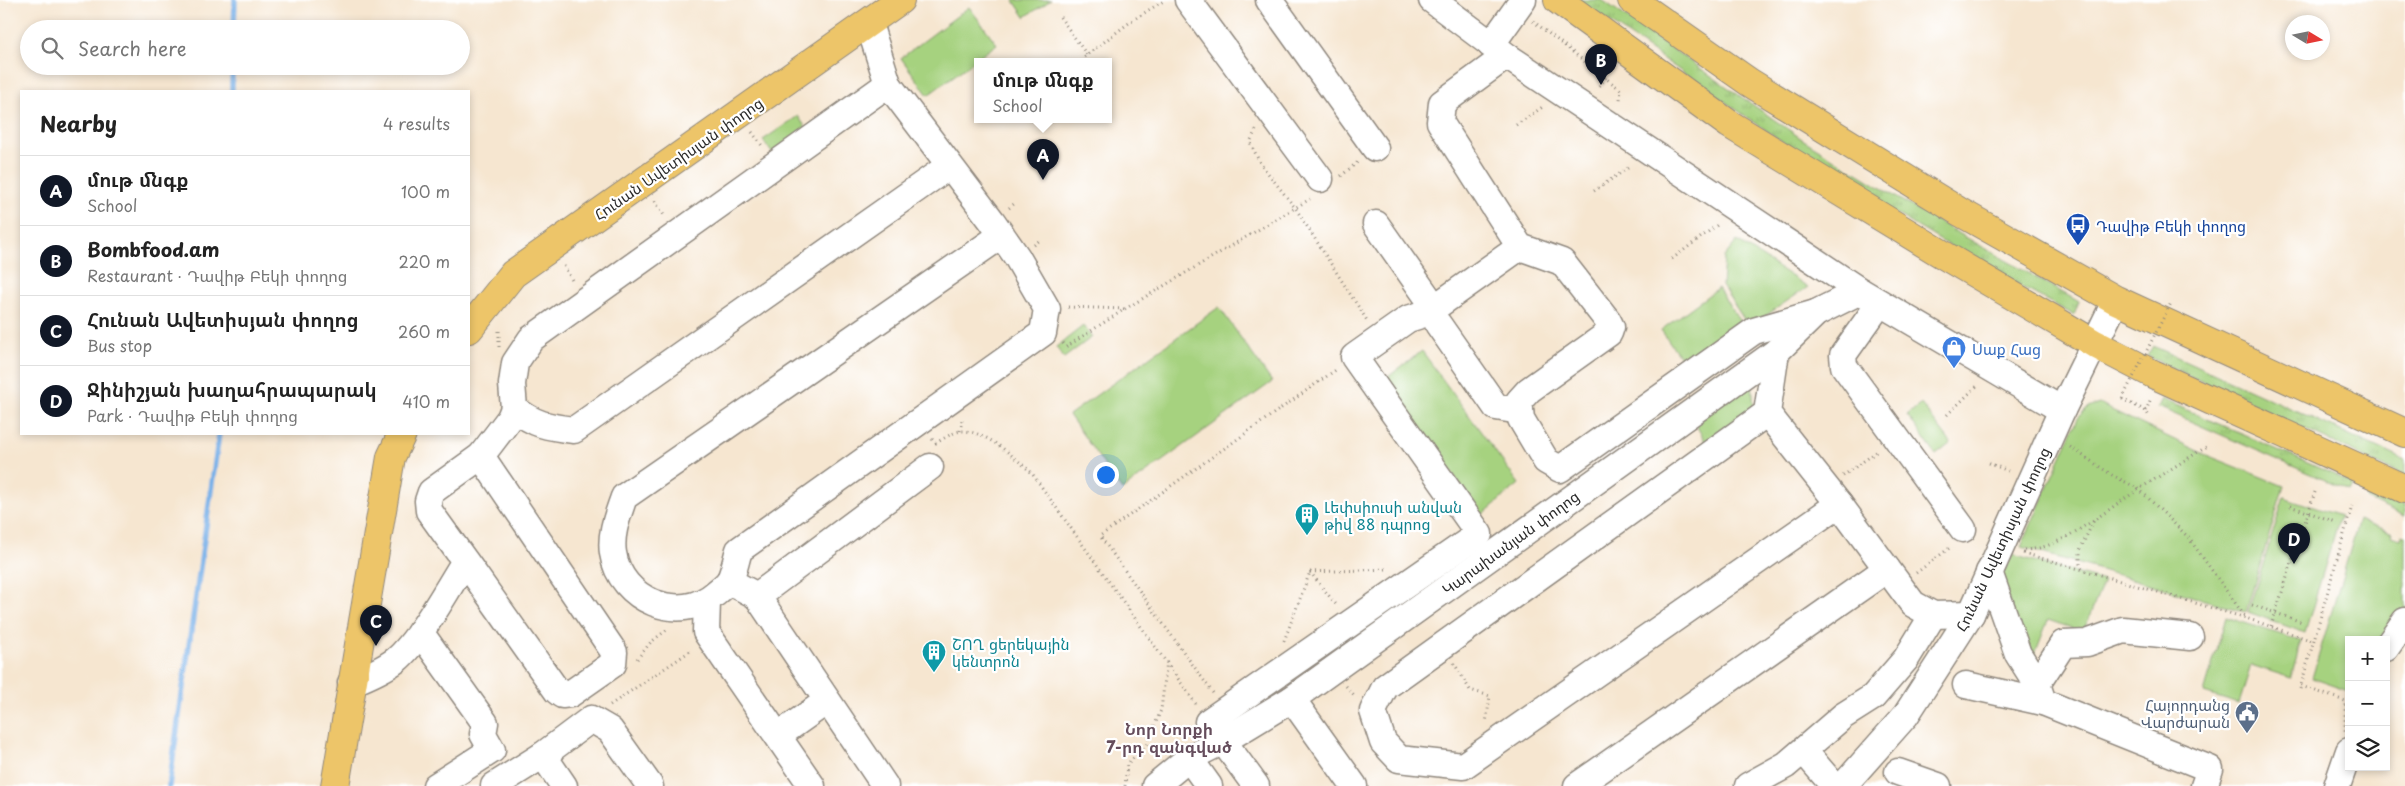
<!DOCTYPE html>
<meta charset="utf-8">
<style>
body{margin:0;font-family:"Playpen Sans","Noto Sans Armenian",sans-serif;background:#f6f6f6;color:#222}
.controls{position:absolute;right:15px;bottom:15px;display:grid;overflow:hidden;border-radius:0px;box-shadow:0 2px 8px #0003}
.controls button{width:45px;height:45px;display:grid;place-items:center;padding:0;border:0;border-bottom:1px solid #e0e0e0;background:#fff;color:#222;font:25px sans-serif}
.compass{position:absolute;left:2285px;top:15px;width:45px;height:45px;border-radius:50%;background:#fff;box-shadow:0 2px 8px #0003;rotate:100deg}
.you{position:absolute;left:1105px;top:474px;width:18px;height:18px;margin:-12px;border:4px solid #fff;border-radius:50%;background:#1a73e8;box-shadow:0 0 0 8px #1a73e833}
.badge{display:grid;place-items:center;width:32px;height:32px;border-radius:50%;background:#111827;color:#fff;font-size:16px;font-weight:700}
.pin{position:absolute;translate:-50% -41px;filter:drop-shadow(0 1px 2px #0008)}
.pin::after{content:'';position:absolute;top:26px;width:18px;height:15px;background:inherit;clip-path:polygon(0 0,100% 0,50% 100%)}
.popup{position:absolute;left:974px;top:58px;width:138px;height:65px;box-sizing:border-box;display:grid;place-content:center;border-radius:0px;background:#fff;filter:drop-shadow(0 1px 4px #0005);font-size:16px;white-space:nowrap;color:#767676}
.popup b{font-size:19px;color:#222}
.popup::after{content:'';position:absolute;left:50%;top:100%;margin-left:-10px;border:10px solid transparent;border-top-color:#fff}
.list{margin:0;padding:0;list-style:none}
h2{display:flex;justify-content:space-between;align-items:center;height:65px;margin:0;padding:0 20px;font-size:21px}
h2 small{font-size:16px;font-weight:400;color:#767676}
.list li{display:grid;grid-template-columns:32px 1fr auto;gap:15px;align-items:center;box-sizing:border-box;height:70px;padding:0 20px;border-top:1px solid #e0e0e0}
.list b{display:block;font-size:19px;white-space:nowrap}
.list p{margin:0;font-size:16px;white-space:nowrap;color:#767676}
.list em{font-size:16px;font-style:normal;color:#767676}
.icon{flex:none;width:28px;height:28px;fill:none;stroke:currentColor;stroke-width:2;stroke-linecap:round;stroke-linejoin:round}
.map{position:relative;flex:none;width:2405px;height:786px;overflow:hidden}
.search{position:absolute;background:#fff;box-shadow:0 2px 8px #0003;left:20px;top:20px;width:450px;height:55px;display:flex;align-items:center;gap:12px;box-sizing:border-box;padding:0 18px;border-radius:28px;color:#767676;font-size:19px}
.panel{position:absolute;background:#fff;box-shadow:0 2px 8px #0003;left:20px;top:90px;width:450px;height:345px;border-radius:0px}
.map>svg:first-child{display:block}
</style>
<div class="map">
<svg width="2405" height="786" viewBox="0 0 2405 786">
<defs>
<pattern id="grass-tufts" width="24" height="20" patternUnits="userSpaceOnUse" patternTransform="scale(1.25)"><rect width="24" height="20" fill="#a6d27f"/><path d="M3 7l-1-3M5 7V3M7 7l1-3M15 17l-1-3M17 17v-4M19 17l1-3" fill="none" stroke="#8fb46e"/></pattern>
</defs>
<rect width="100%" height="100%" fill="#fff"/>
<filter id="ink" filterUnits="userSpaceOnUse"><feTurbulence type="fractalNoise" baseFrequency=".02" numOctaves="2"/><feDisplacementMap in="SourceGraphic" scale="10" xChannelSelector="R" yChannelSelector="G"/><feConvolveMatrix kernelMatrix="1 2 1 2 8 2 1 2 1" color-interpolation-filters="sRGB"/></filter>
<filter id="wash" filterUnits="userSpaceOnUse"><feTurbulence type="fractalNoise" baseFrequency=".0096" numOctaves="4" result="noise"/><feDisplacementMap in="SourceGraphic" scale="20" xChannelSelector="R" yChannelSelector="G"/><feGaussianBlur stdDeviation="1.12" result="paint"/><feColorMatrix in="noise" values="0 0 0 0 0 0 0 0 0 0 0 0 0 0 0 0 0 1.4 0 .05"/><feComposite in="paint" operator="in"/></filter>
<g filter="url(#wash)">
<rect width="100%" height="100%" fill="#f6e6d0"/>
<g fill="url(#grass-tufts)" stroke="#687e55">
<path d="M1578 0H1602L1802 139 1904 202 2079 302 2074 315 1986 268 1825 171Z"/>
<path d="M2153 346 2405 460V476L2147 356Z"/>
<path d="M2162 399 2353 483 2349 491 2158 407Z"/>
<path d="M2370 491 2405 506V517L2366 499Z"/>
</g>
<g fill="#a6d27f" stroke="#687e55">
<path d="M1015 0H1051L1025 17 1014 1Z"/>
<path d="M969 7 997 44 928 95 901 58Z"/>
<path d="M798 116 807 129 772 153 763 140Z"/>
<path d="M1737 241 1808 287 1749 327 1722 286 1724 257Z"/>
<path d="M1718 288 1742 325 1686 365 1661 330Z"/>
<path d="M1219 307 1272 382 1122 490 1069 415Z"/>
<path d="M1083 326 1092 337 1064 358 1056 347Z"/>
<path d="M1422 351 1519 484 1482 515 1385 379Z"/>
<path d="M1752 379 1754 412 1707 444 1693 420Z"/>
<path d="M1921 404 1951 443 1936 455 1907 415Z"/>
<path d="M2099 404 2204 454 2284 486 2246 612 2021 547 2078 418 2088 408Z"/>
<path d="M2284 497 2340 516 2305 633 2248 612Z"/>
<path d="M2359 520 2393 533 2392 536 2401 539 2402 534 2405 535V609L2383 640H2349V691L2312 678Z"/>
<path d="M2013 555 2104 581 2083 632 2048 620 2035 654H2029L2000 578Z"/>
<path d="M2226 617 2301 641 2291 678 2251 665 2239 704 2204 693Z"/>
</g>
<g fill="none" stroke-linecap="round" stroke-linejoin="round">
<g stroke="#78b0e8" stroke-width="5.5">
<path d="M234 29 235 0"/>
<path d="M232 91V66"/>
<path d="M169 786 219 434"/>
</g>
</g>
</g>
<g filter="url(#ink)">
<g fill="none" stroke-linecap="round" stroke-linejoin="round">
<defs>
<g id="minor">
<path d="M1188 0 1320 179"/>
<path d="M1269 0 1375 148"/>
<path d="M1432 0 1508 57 1860 291 2062 410"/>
<path d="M869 24 888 84 992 221 1017 257 1047 309 1043 333 739 550C736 560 734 571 730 580 727 585 720 589 716 593 680 625 620 600 613 553 610 533 618 515 624 497L1002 235"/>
<path d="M1491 45 1523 0"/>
<path d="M1508 57 1498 62 1442 103 1440 122 1520 247 1562 262 1608 321 1611 327 1609 333 1529 390 1519 401 1521 419 1546 461 1560 469 1754 331 1816 313"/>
<path d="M888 84 531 339 515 363 512 384 514 408C534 425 549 427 574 430L949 166"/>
<path d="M1376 224 1435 308"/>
<path d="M1880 303 1843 355 1844 366 1963 529"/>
<path d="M1438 324 1496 407 1520 411"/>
<path d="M1776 352 1767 413 1839 504 1913 604 1933 615 1971 614"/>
<path d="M1767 413 1385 687 1373 711 1383 742 1399 759 1463 766 1839 504"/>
<path d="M481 456 510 418 514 408"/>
<path d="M1989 572 2018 654 2037 684 2043 702 2210 769 2204 786"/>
<path d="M729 581 757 596 930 467"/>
<path d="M757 596 885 786"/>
<path d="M707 601 706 632 812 786"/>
<path d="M420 632 485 723 483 734 492 750 436 786"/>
<path d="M2386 648 2405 621"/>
<path d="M351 683C366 677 383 670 396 660 419 641 448 588 465 561L557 691 562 695 570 694 613 664 614 652 481 456 431 492 428 501 429 511 465 561"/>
<path d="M2037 684 2063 644 2087 643 2123 630 2190 637"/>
<path d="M1966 685 2043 702"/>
<path d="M1292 699 1354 786"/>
<path d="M1208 722 1479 534 1354 357 1408 319 1427 313 1520 247"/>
<path d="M779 735 827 701"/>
<path d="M1223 741 1256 786"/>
<path d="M1804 751 1834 786"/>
<path d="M543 755 564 786"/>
<path d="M1189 758 1209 786"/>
<path d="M1898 772 1938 786"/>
<path d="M494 786 543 755 591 719 610 730 650 786"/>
<path d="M1155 786 1189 758 1223 741 1292 699 1776 352 1816 313 1860 291"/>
<path d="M1577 786 1887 569"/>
<path d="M1748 786 1786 765 1843 716 1873 697 1906 659 1933 615"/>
<path d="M1843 786 1906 715 1971 614 2062 410 2116 300"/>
<path d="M2337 786 2349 751"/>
</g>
<g id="major">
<path d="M1558 0 1729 124 1947 257 2095 344 2153 374 2405 489"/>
<path d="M1632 0 1749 82 1960 212 2116 300 2405 433"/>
<path d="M469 329 513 274 900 0"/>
<path d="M335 786 391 457 402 434"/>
</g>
</defs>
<use href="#minor" stroke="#90887e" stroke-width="29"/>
<use href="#major" stroke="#90887e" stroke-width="30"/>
<g stroke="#90887e" stroke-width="3" stroke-dasharray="1 4" stroke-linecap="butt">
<path d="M1060 17 1087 55"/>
<path d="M1533 21 1621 90 1620 100"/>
<path d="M1084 57 1133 20 1165 0"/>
<path d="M1599 86 1606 77"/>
<path d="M1516 125 1544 106"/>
<path d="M1256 130 1250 142 1260 163 1296 209 1368 322"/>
<path d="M752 132 763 147"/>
<path d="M1341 176 1359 161"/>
<path d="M1594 191 1631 166"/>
<path d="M655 201 665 217"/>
<path d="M1009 208 1014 204"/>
<path d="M1034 245 1040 240"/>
<path d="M1672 259 1720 223"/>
<path d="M564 266 573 282"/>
<path d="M1068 307 1124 309"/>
<path d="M499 331V347"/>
<path d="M1063 343 1066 347 1125 309 1310 199"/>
<path d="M2122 399 2146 411 2150 418"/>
<path d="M2146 411 2151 398"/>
<path d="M1947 415 1978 385"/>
<path d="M960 431 962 420"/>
<path d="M932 439 936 443C943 439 953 432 961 431 985 430 1014 457 1031 472L1196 704"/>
<path d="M2070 447 2112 475 2139 489 2188 537 2246 618"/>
<path d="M2206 447 2139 489 2094 520 2080 550V564L2083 570 2246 618 2313 641"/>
<path d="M1989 463 2008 471"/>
<path d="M1843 476 1879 450"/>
<path d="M2290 506 2336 522"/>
<path d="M2024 550C2051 549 2071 534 2093 521"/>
<path d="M2023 553 2083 570"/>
<path d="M1310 572 1387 569"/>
<path d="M1310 572 1338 607"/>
<path d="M1916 573 1951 547"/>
<path d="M2252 605 2302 622"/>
<path d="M2271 626 2315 492"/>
<path d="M1284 641 1310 572"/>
<path d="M637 659 651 642 668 629"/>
<path d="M1454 663 1470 690 1490 696 1486 723"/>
<path d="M1346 686 1355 696"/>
<path d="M2301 686 2345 701V731"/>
<path d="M2300 689 2352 506"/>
<path d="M1213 693 1100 536 1337 369"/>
<path d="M610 705 692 650"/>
<path d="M1125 786 1127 764 1146 746 1161 710 1167 661"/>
</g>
<use href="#minor" stroke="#fff" stroke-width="26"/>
<use href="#major" stroke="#edc569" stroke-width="28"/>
<path stroke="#90887e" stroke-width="3" stroke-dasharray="1 4" stroke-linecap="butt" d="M2122 399 2171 303"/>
</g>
</g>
<defs>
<symbol id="bus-pin" viewBox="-11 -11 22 30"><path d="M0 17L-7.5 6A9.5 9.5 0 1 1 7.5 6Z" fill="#1a4fb4" stroke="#fff"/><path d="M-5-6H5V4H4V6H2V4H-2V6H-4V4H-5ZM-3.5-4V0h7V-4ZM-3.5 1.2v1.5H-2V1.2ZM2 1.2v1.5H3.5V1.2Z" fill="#fff"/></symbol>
<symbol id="shop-pin" viewBox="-11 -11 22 30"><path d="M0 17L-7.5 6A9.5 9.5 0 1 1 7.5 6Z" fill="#3f7fe0" stroke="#fff"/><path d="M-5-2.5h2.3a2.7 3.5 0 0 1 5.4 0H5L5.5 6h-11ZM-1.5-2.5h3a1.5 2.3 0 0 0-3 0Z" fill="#fff"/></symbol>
<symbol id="building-pin" viewBox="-11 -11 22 30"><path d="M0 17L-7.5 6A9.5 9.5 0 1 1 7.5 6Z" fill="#0f9aa8" stroke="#fff"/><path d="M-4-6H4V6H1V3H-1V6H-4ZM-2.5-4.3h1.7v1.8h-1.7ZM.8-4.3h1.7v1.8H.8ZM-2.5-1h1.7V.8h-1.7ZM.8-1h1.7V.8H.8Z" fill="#fff"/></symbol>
<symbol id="civic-pin" viewBox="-11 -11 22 30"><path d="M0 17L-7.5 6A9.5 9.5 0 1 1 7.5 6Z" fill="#5c6f8a" stroke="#fff"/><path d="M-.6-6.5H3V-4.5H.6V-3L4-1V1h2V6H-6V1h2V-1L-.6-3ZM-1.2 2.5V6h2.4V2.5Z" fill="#fff"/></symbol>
</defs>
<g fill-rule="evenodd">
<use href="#bus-pin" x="2064" y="211" width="28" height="38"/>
<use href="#shop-pin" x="1940" y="334" width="28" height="38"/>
<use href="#building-pin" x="1293" y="501" width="28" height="38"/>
<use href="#building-pin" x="920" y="638" width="28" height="38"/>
<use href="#civic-pin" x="2233" y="699" width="28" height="38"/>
</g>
<g text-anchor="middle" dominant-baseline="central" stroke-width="4.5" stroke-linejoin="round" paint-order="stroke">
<g font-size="15" fill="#2b2b2b" stroke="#fff">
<text transform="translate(678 158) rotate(-35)">Հունան Ավետիսյան փողոց</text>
<text transform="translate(2002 539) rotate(-65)">Հունան Ավետիսյան փողոց</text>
<text transform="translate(1510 542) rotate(-36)">Կարախանյան փողոց</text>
</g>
<g font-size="15" fill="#164399" stroke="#fff" text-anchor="start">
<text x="2096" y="225">Դավիթ Բեկի փողոց</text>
</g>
<g font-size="15" fill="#366cbe" stroke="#fff" text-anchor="start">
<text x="1972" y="348">Սաք Հաց</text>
</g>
<g font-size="15" fill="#0d838f" stroke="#fff" text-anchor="start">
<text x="1324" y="506">Լեփսիուսի անվան<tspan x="1324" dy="17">թիվ 88 դպրոց</tspan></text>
<text x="952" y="643">ՇՈՂ ցերեկային<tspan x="952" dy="17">կենտրոն</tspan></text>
</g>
<g font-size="15" fill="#4e5e75" stroke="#fff" text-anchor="end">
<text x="2230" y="704">Հայորդանց<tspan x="2230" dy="17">Վարժարան</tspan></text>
</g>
<g font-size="16" font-weight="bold" fill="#654d5c" stroke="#fff">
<text x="1169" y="728">Նոր Նորքի<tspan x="1169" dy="18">7-րդ զանգված</tspan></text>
</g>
</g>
</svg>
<div class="controls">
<button>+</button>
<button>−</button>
<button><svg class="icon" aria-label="layers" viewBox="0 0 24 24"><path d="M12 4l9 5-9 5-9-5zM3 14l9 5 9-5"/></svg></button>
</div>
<svg class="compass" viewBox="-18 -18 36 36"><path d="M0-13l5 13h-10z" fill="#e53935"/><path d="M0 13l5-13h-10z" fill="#767676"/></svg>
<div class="you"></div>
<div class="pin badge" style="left:1043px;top:180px">A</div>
<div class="popup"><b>մութ մնգք</b>School</div>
<div class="pin badge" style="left:1601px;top:85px">B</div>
<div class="pin badge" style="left:376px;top:646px">C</div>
<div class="pin badge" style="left:2294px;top:564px">D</div>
<div class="search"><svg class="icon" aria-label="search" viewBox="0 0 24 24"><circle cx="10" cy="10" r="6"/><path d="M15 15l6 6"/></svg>Search here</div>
<section class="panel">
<h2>Nearby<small>4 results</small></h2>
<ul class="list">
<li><span class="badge">A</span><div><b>մութ մնգք</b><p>School</p></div><em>100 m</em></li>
<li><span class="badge">B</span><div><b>Bombfood.am</b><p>Restaurant · Դավիթ Բեկի փողոց</p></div><em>220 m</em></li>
<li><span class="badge">C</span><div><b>Հունան Ավետիսյան փողոց</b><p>Bus stop</p></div><em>260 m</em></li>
<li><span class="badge">D</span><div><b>Ջինիշյան խաղահրապարակ</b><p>Park · Դավիթ Բեկի փողոց</p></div><em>410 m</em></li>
</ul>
</section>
</div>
